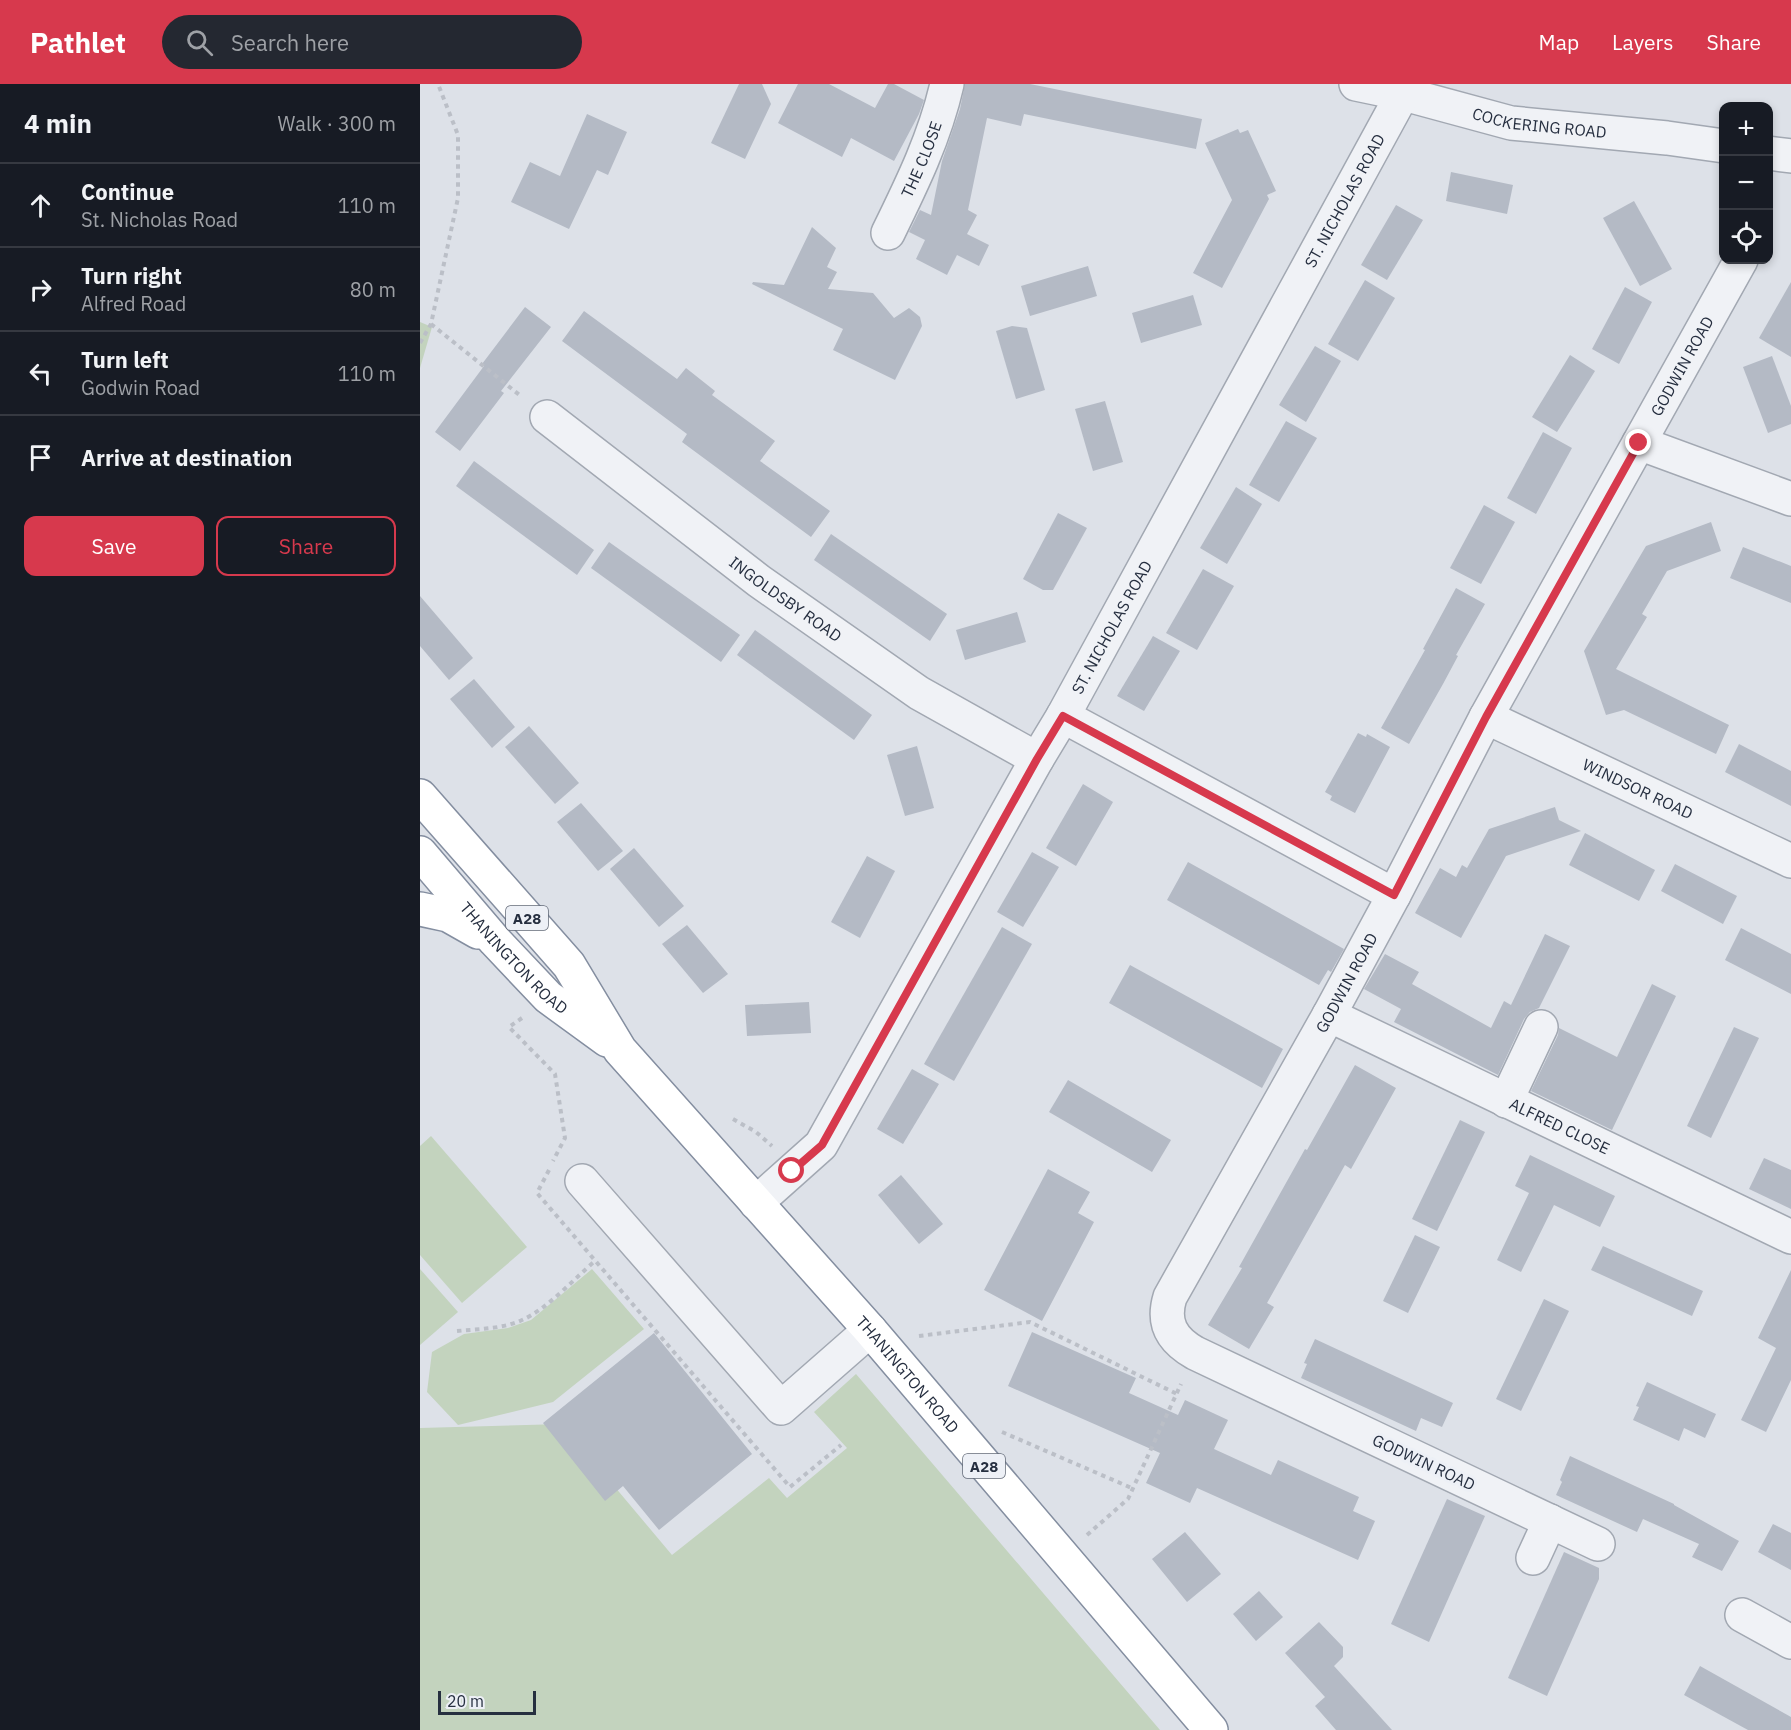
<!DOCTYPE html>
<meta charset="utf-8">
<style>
body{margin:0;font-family:"IBM Plex Sans",sans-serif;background:#242831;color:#f1f3f6}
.controls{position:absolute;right:18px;top:18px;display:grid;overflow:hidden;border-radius:12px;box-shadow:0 3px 9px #0003}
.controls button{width:54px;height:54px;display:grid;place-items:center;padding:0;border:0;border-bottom:2px solid #363941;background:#171b24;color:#f1f3f6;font:30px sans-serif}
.scale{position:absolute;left:18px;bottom:15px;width:98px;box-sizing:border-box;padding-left:6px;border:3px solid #262f40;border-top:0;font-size:16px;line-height:21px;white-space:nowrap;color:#262f40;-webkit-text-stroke:4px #edf0f6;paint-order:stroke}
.stop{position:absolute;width:18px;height:18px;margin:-14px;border:4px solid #d7394d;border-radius:50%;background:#fff}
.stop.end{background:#d7394d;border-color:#fff;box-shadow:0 2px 6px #0008}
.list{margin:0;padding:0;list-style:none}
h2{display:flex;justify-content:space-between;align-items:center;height:78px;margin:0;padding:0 24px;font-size:26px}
h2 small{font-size:20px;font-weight:400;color:#9ea1a6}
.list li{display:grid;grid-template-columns:39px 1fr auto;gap:18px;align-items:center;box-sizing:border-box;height:84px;padding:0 24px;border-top:2px solid #363941}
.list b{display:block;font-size:22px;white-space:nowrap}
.list p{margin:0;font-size:20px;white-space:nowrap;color:#9ea1a6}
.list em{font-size:20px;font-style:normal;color:#9ea1a6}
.actions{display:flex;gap:12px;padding:18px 24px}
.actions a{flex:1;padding:14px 0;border:2px solid #d7394d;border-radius:12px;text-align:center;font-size:21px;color:#d7394d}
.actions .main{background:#d7394d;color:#fff}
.icon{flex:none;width:33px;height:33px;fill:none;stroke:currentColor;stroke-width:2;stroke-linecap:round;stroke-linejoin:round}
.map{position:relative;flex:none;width:1371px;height:1646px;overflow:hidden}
header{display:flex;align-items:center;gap:36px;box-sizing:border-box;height:84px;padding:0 30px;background:#d7394d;color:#fff}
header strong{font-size:28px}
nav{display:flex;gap:33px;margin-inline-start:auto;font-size:21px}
.search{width:420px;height:54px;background:#242831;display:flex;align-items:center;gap:15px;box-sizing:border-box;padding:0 21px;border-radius:33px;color:#9ea1a6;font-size:22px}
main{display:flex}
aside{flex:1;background:#171b24}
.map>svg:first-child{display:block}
</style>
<header>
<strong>Pathlet</strong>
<div class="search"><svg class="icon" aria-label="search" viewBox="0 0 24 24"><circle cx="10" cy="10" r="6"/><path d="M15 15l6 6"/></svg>Search here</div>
<nav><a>Map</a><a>Layers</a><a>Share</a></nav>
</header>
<main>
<aside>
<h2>4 min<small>Walk · 300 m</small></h2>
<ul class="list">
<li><svg class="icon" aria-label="ahead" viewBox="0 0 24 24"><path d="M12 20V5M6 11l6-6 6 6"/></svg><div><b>Continue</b><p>St. Nicholas Road</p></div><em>110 m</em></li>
<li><svg class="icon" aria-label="right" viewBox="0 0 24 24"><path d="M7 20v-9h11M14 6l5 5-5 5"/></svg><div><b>Turn right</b><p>Alfred Road</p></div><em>80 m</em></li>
<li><svg class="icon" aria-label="left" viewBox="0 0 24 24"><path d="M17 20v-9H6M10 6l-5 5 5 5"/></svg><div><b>Turn left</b><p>Godwin Road</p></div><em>110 m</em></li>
<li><svg class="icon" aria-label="arrive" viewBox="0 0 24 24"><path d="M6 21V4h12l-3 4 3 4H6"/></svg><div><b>Arrive at destination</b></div></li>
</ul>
<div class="actions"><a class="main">Save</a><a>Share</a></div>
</aside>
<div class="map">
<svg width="1371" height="1646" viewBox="0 0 1371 1646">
<rect width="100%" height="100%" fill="#dde1e8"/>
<g fill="#c3d3be">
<path d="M0 238 12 243 0 284Z"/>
<path d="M11 1052 107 1163 42 1219 0 1171V1062Z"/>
<path d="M0 1185 38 1228 0 1261Z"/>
<path d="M172 1185 224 1245 133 1318 38 1341 7 1308 12 1268 44 1250 88 1244 111 1236Z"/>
<path d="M436 1290 740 1646H0V1344L142 1340 252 1471 349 1394 367 1414 427 1364 394 1328Z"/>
</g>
<g fill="#b4bac5">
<path d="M319 0H342L351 20 325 75 291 59Z"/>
<path d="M378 0H409L455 24 468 0H474L504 16 499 30 474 77 431 54 422 73 358 39Z"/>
<path d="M545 0H610L782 35 776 65 604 30 601 42 567 34 548 126 557 131 547 150 569 161 559 182 537 171 527 191 496 175 505 156 489 148 500 126 511 131 522 77 540 25Z"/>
<path d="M167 30 207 48 188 91 177 86 149 145 91 118 110 78 140 92Z"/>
<path d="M818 45 820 49 828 46 856 107 847 111 849 115 802 204 773 189 812 116 785 59Z"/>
<path d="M1031 88 1093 101 1087 130 1026 117Z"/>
<path d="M1214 117 1252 185 1220 202 1183 134Z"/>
<path d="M976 121 1003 136 967 196 941 181Z"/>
<path d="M392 143 416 164 407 183 417 188 408 205 453 209 474 234 489 224 500 233 502 242 475 296 413 266 423 245 332 200 333 198 364 201Z"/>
<path d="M668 182 677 212 610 232 601 202Z"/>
<path d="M945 196 975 214 938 277 908 260Z"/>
<path d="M1371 198V273L1339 254Z"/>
<path d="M1205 203 1232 218 1199 280 1172 265Z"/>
<path d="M773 211 782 241 721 259 712 229Z"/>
<path d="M105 223 131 243 81 307 84 309 40 367 15 348 64 282 62 280Z"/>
<path d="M164 227 257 295 266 284 295 307 292 311 355 357 340 377 410 427 391 453 262 358 267 350 142 257Z"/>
<path d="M592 242 607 244 625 306 596 315 576 247Z"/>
<path d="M895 262 921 277 886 338 859 321Z"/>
<path d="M1150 271 1175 287 1137 348 1112 333Z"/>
<path d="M1352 272 1371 322V340L1348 349 1323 283Z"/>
<path d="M685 317 703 378 673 387 655 325Z"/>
<path d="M866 337 897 354 859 418 829 401Z"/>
<path d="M1123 348 1152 364 1116 430 1087 414Z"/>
<path d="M54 377 174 466 157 491 36 402Z"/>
<path d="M816 403 842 420 807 480 780 464Z"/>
<path d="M1064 421 1095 438 1061 500 1030 484Z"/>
<path d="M638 429 667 444 633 506H623L603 495Z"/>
<path d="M1291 438 1301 467 1247 487 1222 530 1227 533 1196 585 1309 641 1296 670 1204 626 1186 631 1164 567 1226 462Z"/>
<path d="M411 450 527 530 510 557 394 476Z"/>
<path d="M189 458 320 551 301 578 171 484Z"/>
<path d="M1323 463 1371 482V519L1310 494Z"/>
<path d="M783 485 814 502 777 566 746 549Z"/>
<path d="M1036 504 1065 520 1036 571 1038 572 1023 600 989 660 961 644 1005 566 1003 565Z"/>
<path d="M0 512 53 574 29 596 0 562Z"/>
<path d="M597 528 606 558 545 576 536 546Z"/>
<path d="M335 546 452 631 434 656 317 571Z"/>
<path d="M733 552 760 567 724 627 697 612Z"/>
<path d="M54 595 95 643 72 664 30 615Z"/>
<path d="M109 642 159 699 135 720 85 663Z"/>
<path d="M938 649 946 653 947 650 970 663 935 729 910 716 912 712 905 708Z"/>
<path d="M1319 660 1371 687V722L1305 688Z"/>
<path d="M497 662 514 724 485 732 467 671Z"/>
<path d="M663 700 693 718 656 782 626 764Z"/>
<path d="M161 719 203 767 178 787 137 738Z"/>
<path d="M1135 723 1139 736 1161 747 1086 772 1041 854 995 829 1020 784 1036 793 1042 781 1047 784 1069 745Z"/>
<path d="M1165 749 1235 786 1219 817 1149 781Z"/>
<path d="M214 764 264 822 239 843 190 785Z"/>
<path d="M612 768 639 783 603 843 577 828Z"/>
<path d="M447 772 475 787 440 854 411 838Z"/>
<path d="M768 778 924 865 911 888 908 886 899 901 747 816Z"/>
<path d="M1255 780 1317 812 1303 840 1241 807Z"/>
<path d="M267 841 308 890 283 909 242 860Z"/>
<path d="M582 843 612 860 534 997 504 980Z"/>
<path d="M1321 844 1371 870V910L1305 876Z"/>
<path d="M1125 850 1150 862 1119 924 1110 928 1104 935 1078 991 974 938 981 925 944 905 965 870 999 888 992 900 1071 944 1084 917 1091 921Z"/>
<path d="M710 881 863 965 842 1004 689 919Z"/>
<path d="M1232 900 1256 912 1192 1046 1111 1007 1138 951 1139 944 1197 973Z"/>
<path d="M389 918 391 949 327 952 325 921Z"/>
<path d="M1314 943 1339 954 1291 1054 1267 1042Z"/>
<path d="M935 981 976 1004 931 1085 925 1081 847 1219 854 1223 829 1265 788 1241 822 1184 819 1183 885 1065 887 1066Z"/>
<path d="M492 985 519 1000 483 1060 457 1045Z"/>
<path d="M648 996 751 1056 732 1088 629 1028Z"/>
<path d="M1040 1036 1065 1048 1017 1147 992 1135Z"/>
<path d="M1110 1071 1195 1112 1180 1143 1134 1121 1101 1188 1077 1176 1109 1109 1095 1102Z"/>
<path d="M1344 1074 1371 1086V1125L1329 1105Z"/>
<path d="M628 1085 670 1108 658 1129 674 1138 622 1237 564 1206Z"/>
<path d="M481 1091 523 1140 499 1160 458 1111Z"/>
<path d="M995 1151 1020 1163 988 1229 963 1217Z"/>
<path d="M1183 1162 1283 1207 1272 1232 1171 1186Z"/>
<path d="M1371 1186V1296L1346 1348 1321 1336 1356 1264 1338 1254Z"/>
<path d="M1124 1215 1149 1227 1101 1327 1076 1315Z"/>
<path d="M612 1248 716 1294 709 1309 758 1331 765 1316 808 1336 794 1365 851 1391 858 1376 939 1413 933 1427 955 1437 938 1476 777 1404 770 1419 726 1399 740 1369 588 1302Z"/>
<path d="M234 1249 332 1370 239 1446 203 1402 185 1417 123 1339Z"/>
<path d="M895 1255 1033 1319 1022 1343 1001 1334 996 1347 881 1294 887 1280 884 1279Z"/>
<path d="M1227 1298 1296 1330 1285 1354 1264 1344 1259 1357 1213 1336 1219 1323 1216 1322Z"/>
<path d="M1150 1372 1254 1420V1421L1319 1457 1302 1487 1272 1473 1279 1460 1223 1435 1217 1448 1136 1411 1142 1398 1140 1396Z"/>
<path d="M1027 1415 1065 1432 1009 1558 971 1540Z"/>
<path d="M1353 1440 1371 1449V1486L1338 1468Z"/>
<path d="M765 1448 801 1490 767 1518 732 1475Z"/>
<path d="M1144 1468 1179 1484V1495L1127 1612 1088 1594Z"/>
<path d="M839 1507 863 1533 836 1557 813 1530Z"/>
<path d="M899 1538 923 1563V1573L914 1582 972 1646H916L895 1622 905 1613 865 1569Z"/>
<path d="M1280 1582 1371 1633V1646H1328L1264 1611Z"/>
</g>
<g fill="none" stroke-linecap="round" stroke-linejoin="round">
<defs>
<g id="minor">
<path id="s1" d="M936 0 984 10 1091 39 1247 54 1304 62"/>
<path d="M1348 69 1371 72"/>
<path id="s2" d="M468 149C492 100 515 53 527 0"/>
<path id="s3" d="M127 333 339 497 499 609 617 675"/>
<path d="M1219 359 1371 415"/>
<path d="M643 632 974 811"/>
<path id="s4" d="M1066 633 1371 777"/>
<path id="s5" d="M909 931 1371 1153"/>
<path d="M1086 1017 1121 943"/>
<path d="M162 1097 361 1324 450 1246"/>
<path id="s6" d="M336 1119 401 1061 617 675 643 632 988 0"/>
<path id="s7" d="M1178 1460 775 1269C752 1256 742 1239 750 1213L909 931 974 811 1066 633 1321 176"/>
<path d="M1113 1474 1130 1437"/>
<path d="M1322 1531 1371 1558"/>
</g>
<g id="highway">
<path id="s8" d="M0 712 149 881 200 966 450 1246 791 1646"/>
<path id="s9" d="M0 769 75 857 128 913 187 956"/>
<path d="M0 825 28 831 58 848"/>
</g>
</defs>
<use href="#minor" stroke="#a2a8b2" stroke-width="36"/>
<use href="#highway" stroke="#848ea0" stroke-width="36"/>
<g stroke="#bbbfc7" stroke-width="4" stroke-dasharray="4.5 4.5" stroke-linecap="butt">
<path d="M11 240 102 313"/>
<path d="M0 259 11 240 38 114V51L18 0"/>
<path d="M102 934 89 943 135 990 145 1054 133 1077"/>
<path d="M313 1035 336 1048 352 1062"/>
<path d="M129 1086 117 1109 370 1403 421 1361"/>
<path d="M37 1247C59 1245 82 1245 102 1236 126 1226 155 1194 175 1177"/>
<path d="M499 1252 610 1238 757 1310"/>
<path d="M582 1348 714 1405"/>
<path d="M667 1451 708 1415 761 1300"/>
</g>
<use href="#minor" stroke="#f0f2f6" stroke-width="33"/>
<use href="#highway" stroke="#fff" stroke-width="33"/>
</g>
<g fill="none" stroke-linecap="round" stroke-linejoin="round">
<path stroke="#d7394d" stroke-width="8" d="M372 1087 402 1061 617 675 643 632 974 811 1066 633 1219 359"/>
</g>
<g text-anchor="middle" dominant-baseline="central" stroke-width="6" stroke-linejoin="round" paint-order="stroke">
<g fill="#edf0f6" stroke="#626977" stroke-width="1.5">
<rect x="86" y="822" width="42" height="24" rx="4.5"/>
<rect x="543" y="1370" width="42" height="24" rx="4.5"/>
</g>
<g font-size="15" font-weight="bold" fill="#262f40">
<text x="107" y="834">A28</text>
<text x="564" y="1382">A28</text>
</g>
<g font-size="16" fill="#262f40" stroke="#edf0f6">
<text stroke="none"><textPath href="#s1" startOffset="188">COCKERING ROAD</textPath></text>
<text stroke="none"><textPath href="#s2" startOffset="81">THE CLOSE</textPath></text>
<text stroke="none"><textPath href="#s6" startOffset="1167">ST. NICHOLAS ROAD</textPath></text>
<text stroke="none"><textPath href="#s7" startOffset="1576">GODWIN ROAD</textPath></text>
<text stroke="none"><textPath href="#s3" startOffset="300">INGOLDSBY ROAD</textPath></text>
<text stroke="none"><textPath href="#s6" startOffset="681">ST. NICHOLAS ROAD</textPath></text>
<text stroke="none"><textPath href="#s4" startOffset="168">WINDSOR ROAD</textPath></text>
<text stroke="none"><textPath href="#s9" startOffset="141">THANINGTON ROAD</textPath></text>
<text stroke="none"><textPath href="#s7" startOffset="874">GODWIN ROAD</textPath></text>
<text stroke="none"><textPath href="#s5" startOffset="256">ALFRED CLOSE</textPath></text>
<text stroke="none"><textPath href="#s8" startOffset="758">THANINGTON ROAD</textPath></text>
<text transform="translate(1004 1378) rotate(25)">GODWIN ROAD</text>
</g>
</g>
</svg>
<div class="controls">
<button>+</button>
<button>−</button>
<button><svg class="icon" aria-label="locate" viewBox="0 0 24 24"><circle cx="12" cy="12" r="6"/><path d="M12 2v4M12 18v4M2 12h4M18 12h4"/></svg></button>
</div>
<div class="scale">20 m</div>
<div class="stop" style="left:372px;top:1087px"></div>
<div class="stop end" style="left:1219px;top:359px"></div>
</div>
</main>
